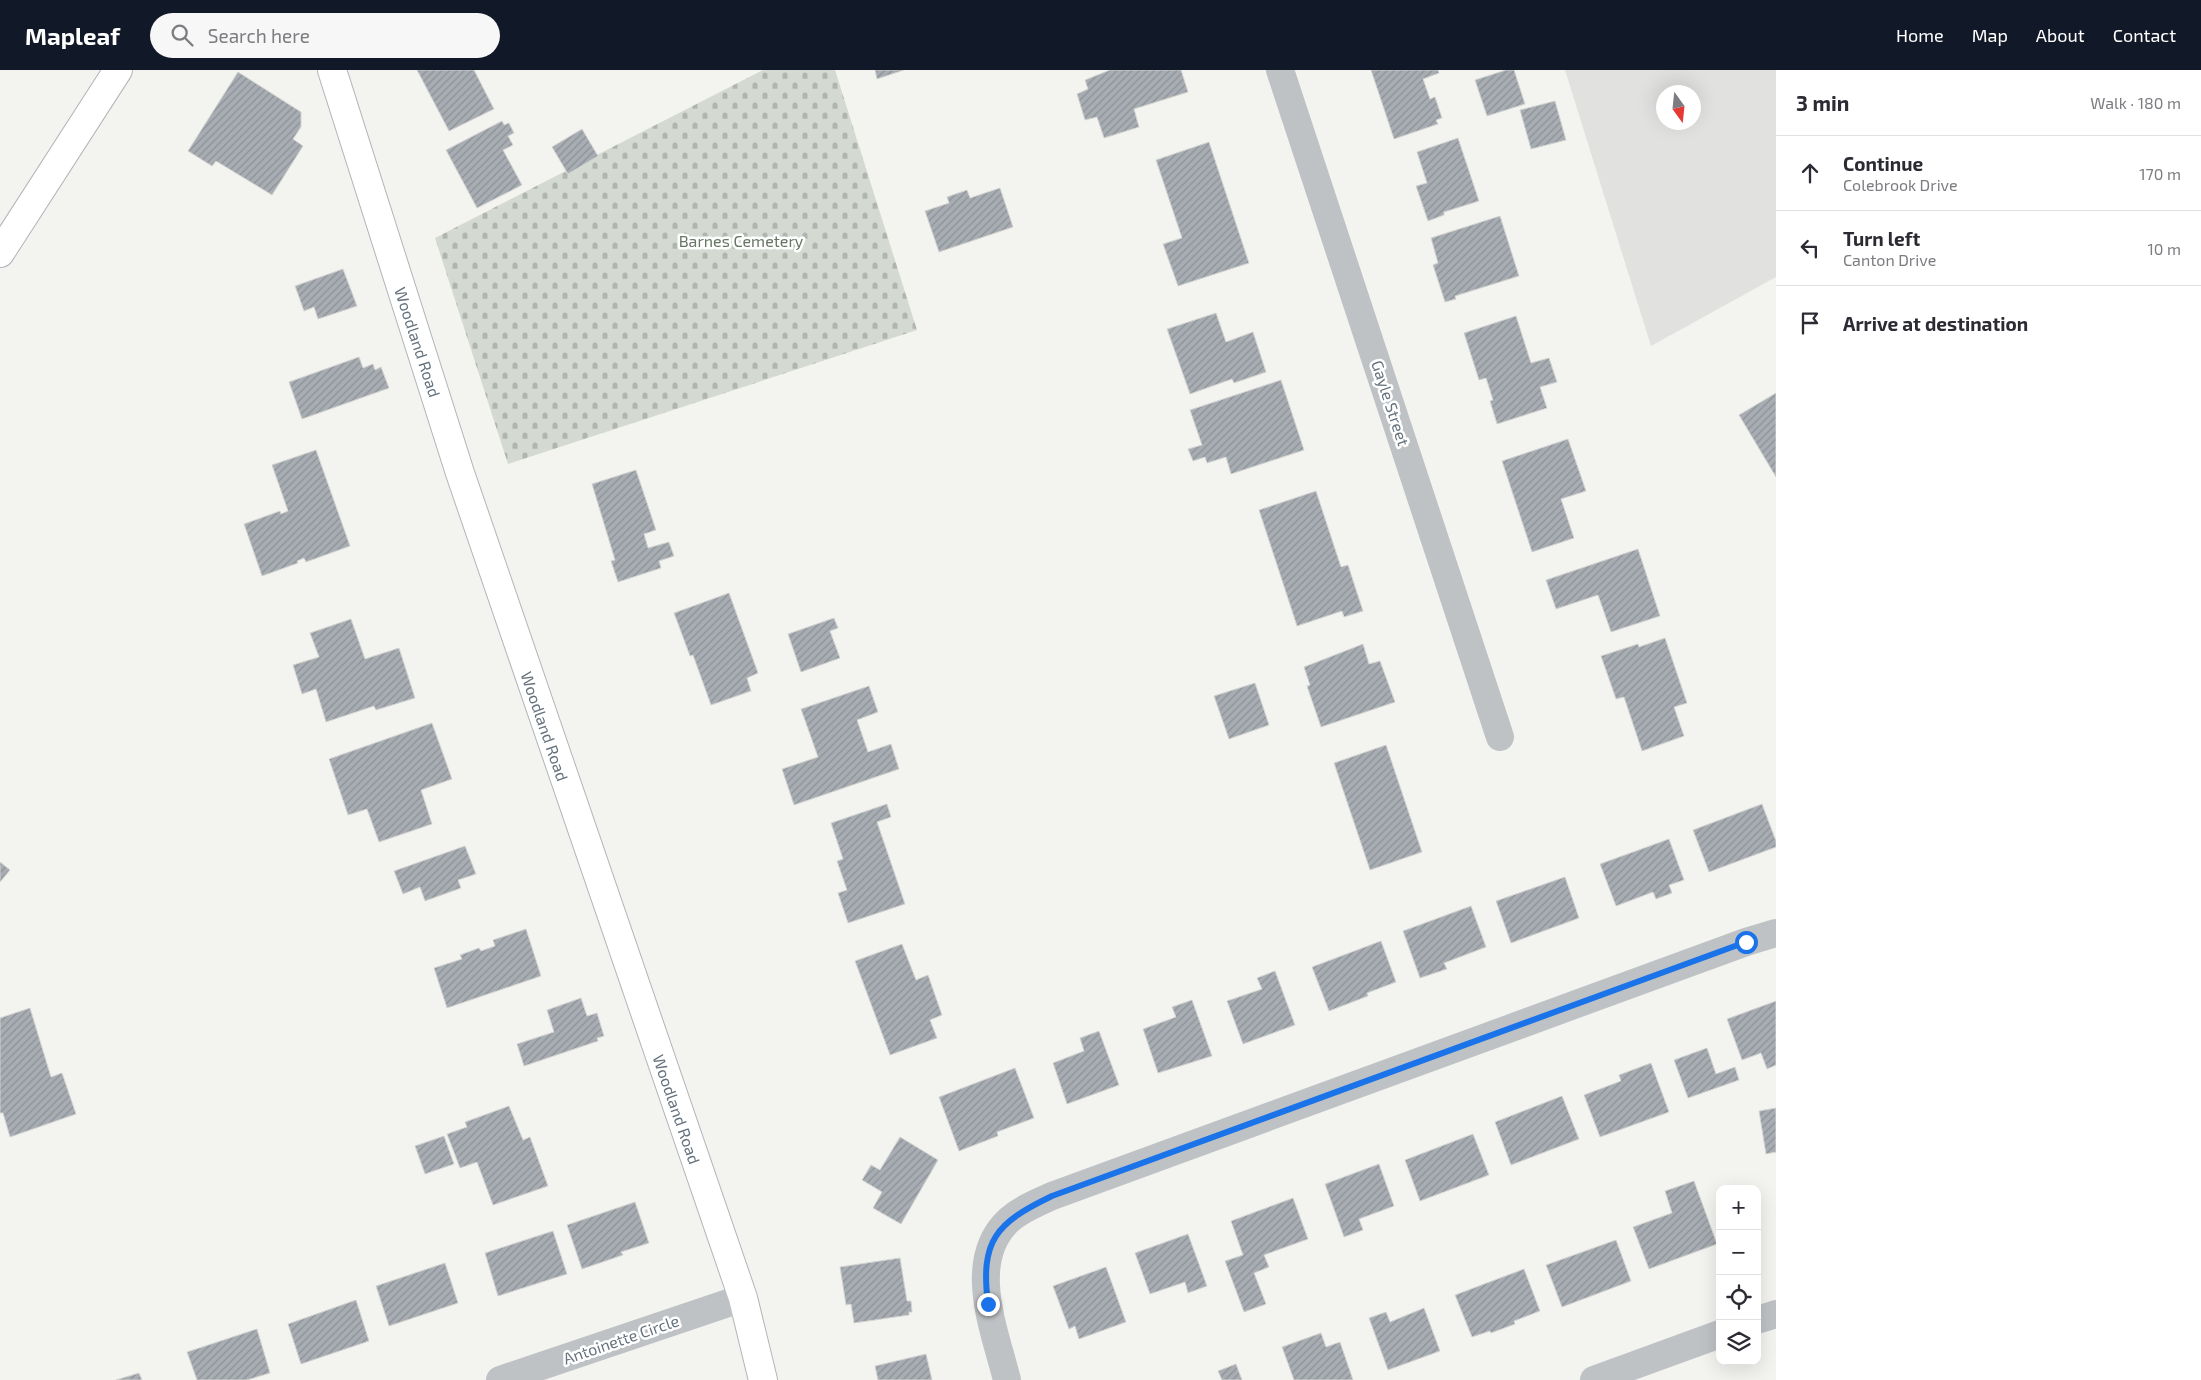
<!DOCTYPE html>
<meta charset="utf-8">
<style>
body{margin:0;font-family:"Exo 2",sans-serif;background:#f7f7f7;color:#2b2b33}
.controls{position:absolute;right:15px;bottom:15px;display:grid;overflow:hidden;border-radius:10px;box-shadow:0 5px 20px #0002}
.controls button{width:45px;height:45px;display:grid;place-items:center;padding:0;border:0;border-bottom:1px solid #e1e1e2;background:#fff;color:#2b2b33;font:25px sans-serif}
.compass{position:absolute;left:1656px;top:15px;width:45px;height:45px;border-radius:50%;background:#fff;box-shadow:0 5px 20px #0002;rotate:165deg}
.stop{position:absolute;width:15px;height:15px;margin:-11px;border:4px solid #1a73e8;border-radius:50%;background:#fff}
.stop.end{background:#1a73e8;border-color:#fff;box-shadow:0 1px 5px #0008}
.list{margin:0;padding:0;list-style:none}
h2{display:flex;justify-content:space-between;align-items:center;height:65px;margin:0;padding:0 20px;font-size:21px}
h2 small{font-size:16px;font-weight:400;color:#7c7c81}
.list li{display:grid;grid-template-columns:32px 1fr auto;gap:15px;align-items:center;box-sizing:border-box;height:75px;padding:0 20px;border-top:1px solid #e1e1e2}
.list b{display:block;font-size:19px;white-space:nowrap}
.list p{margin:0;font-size:16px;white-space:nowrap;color:#7c7c81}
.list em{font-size:16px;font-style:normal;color:#7c7c81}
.icon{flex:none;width:28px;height:28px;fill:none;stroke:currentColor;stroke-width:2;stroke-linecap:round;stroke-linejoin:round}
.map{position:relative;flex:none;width:1776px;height:1310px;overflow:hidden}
header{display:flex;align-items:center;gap:30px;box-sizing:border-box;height:70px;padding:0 25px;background:#111827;color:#fff}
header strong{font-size:24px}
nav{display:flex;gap:28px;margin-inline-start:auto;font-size:18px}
.search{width:350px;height:45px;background:#f7f7f7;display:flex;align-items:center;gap:12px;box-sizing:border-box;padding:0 18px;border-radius:28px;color:#7c7c81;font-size:19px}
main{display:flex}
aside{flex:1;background:#fff}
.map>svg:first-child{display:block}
</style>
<header>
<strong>Mapleaf</strong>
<div class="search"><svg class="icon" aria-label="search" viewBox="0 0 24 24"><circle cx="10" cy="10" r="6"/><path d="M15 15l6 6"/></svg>Search here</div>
<nav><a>Home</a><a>Map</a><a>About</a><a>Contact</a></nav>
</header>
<main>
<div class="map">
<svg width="1776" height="1310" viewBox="0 0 1776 1310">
<defs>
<pattern id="cemetery-stones" width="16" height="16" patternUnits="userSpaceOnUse" patternTransform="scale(1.25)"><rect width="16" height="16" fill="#d4dad1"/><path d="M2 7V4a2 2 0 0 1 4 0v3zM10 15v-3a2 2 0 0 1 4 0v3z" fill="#b0b5af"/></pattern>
<pattern id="building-hatch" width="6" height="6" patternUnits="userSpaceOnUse" patternTransform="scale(1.25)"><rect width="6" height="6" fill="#a7adb2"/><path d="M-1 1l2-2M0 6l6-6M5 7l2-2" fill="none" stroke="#8c9196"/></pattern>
</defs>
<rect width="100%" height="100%" fill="#f3f3f0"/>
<path fill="#e1e2e0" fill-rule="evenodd" d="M1565 0H1776V207L1651 276ZM1664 22H1694V52H1664Z"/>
<path fill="url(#cemetery-stones)" d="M763 0H835L917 260 508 394 435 168Z"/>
<g fill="url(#building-hatch)" stroke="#d4d4d2">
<path d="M417 0H474L494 39 449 61Z"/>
<path d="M875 0H904L877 9Z"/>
<path d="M1110 0H1181L1188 22 1134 39 1139 57 1104 68 1097 47 1085 50 1077 24 1088 19 1085 10Z"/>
<path d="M1371 0H1438L1439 3 1423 9 1430 29 1435 27 1442 48 1436 50 1438 54 1394 69Z"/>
<path d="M1506 0H1514L1525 34 1487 46 1475 10Z"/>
<path d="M238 2 301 42V57L293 69 303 76 272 125 216 91 212 96 188 81Z"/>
<path d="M1555 31 1566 70 1531 79 1520 40Z"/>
<path d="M502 51 504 55 509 53 514 63 508 66 513 75 503 80 522 115 477 138 446 80Z"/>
<path d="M582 59 598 86 568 104 552 77Z"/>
<path d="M1458 68 1479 131 1444 142V145L1428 151 1416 116 1427 113 1417 82Z"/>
<path d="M1209 72 1249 193 1178 216 1163 174 1182 168 1156 90Z"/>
<path d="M1000 118 1013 157 939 182 925 141 949 133 947 127 967 120 970 128Z"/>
<path d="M1500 146 1519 206 1455 226 1456 229 1445 232 1433 195 1438 193 1431 168Z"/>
<path d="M343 199 357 236 318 249 314 237 304 241 295 216Z"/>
<path d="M1216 243 1226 272 1253 262 1266 302 1234 313 1232 309 1190 324 1167 259Z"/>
<path d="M1516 246 1531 293 1549 288 1557 312 1540 317 1547 338 1497 354 1490 331 1493 330 1486 308 1479 310 1464 263Z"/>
<path d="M359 287 363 298 373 294 375 300 381 297 389 318 302 349 289 312Z"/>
<path d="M1281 310 1304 380 1231 404 1226 387 1207 393 1205 387 1193 391 1188 379 1202 375 1190 340Z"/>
<path d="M1776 323V407L1739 345Z"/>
<path d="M1568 369 1586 421 1561 429 1574 468 1532 482 1502 391Z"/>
<path d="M316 380 350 476 306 492 304 488 297 491 298 493 262 506 244 454 280 441 281 444 288 441 272 395Z"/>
<path d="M636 400 656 460 644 464 648 478 669 472 674 486 659 491 661 498 618 512 611 491 615 490 592 414Z"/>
<path d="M1316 421 1341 497 1348 495 1363 541 1344 547 1342 541 1297 556 1259 440Z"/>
<path d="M1638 479 1660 546 1611 562 1598 525 1556 539 1546 510Z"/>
<path d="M729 523 758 603 747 608 751 621 711 635 693 585 690 586 674 543Z"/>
<path d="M834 548 838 558 830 561 840 588 801 602 788 564Z"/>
<path d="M351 549 365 589 399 578 415 628 376 640 374 636 326 652 316 619 302 624 293 595 319 587 310 563Z"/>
<path d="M1665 568 1687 633 1674 637 1684 666 1642 681 1624 627 1616 629 1601 586 1638 574 1639 577Z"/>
<path d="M1363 574 1369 594 1380 591 1395 632 1321 657 1307 616 1310 615 1304 597Z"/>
<path d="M1255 613 1269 655 1229 669 1214 626Z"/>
<path d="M869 616 878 642 857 650 868 682 891 674 899 699 794 735 782 699 818 687 801 639Z"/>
<path d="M432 653 452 709 421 720 432 754 379 772 367 739 348 745 329 689Z"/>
<path d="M1386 675 1422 782 1370 800 1334 693Z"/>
<path d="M887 734 891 747 877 752 905 834 848 853 838 823 847 820 837 791 843 789 831 753Z"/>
<path d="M1762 734 1776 771V777L1709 802 1693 760Z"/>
<path d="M1669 769 1684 810 1669 815 1672 823 1656 829 1653 822 1616 836 1600 794Z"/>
<path d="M465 776 476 804 458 810 461 818 425 831 420 817 403 824 394 801Z"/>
<path d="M0 792 10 800 0 812Z"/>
<path d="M1565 807 1579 848 1511 873 1496 831Z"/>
<path d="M1471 836 1486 877 1444 893 1447 899 1420 908 1403 861Z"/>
<path d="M526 859 541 906 447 938 434 898 462 889 460 885 479 878 481 881 495 876 493 870Z"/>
<path d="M1381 871 1396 912 1367 923 1368 926 1329 941 1312 897Z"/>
<path d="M902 874 916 910 928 905 942 945 930 950 937 968 890 985 855 891Z"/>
<path d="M1275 901 1295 955 1243 974 1227 931 1262 919 1257 908Z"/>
<path d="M581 928 587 946 597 943 604 966 597 968 598 971 524 996 517 974 554 962 547 940Z"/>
<path d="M1192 930 1212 986 1158 1003 1143 959 1176 947 1172 937Z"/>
<path d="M1776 931V995L1767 999 1761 983 1742 990 1727 949Z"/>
<path d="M30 938 51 1007 62 1003 76 1044 10 1067 3 1043H0V948Z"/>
<path d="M1099 961 1119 1015 1067 1034 1053 993 1084 981 1080 968Z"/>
<path d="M1707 978 1716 1004 1735 997 1739 1010 1688 1028 1674 990Z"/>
<path d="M1651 993 1669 1042 1600 1067 1584 1025 1621 1011 1619 1005Z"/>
<path d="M1015 998 1034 1048 997 1062 998 1066 959 1081 939 1027Z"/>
<path d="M1562 1026 1579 1069 1511 1095 1495 1052Z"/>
<path d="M509 1036 523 1070 530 1067 548 1116 493 1135 477 1092 460 1098 447 1064 467 1057 465 1052Z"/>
<path d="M1776 1038V1082L1766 1084 1759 1041Z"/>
<path d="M1473 1064 1489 1105 1420 1131 1405 1090Z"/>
<path d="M444 1066 454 1094 425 1104 415 1076Z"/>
<path d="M900 1067 938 1090 901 1154 873 1138 882 1122 862 1110 871 1095 880 1100Z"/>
<path d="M1379 1094 1394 1136 1359 1149 1363 1160 1344 1167 1325 1114Z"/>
<path d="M1694 1111 1717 1174 1649 1199 1633 1157 1672 1143 1665 1121Z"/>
<path d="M1293 1128 1308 1169 1264 1185 1269 1197 1254 1203 1266 1234 1244 1242 1225 1191 1243 1185 1231 1151Z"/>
<path d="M635 1132 649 1173 621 1182 623 1185 582 1199 567 1155Z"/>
<path d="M553 1161 567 1204 498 1226 485 1183Z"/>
<path d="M1188 1164 1207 1216 1188 1223 1185 1212 1150 1224 1135 1183Z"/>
<path d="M1616 1170 1631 1211 1562 1237 1546 1195Z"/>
<path d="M900 1188 907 1231H911L912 1242H909V1245L854 1253 851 1234 846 1235 840 1197Z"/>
<path d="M445 1193 458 1233 389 1256 376 1216Z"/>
<path d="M1106 1197 1126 1252 1079 1269 1075 1256 1069 1259 1053 1216Z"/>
<path d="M1524 1199 1540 1241 1514 1251 1515 1254 1491 1263 1490 1261 1472 1267 1455 1225Z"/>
<path d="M356 1230 369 1271 301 1294 288 1254Z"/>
<path d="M1424 1238 1440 1281 1388 1300 1369 1248 1386 1242 1390 1252Z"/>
<path d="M257 1259 270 1303 247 1310H197L187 1282Z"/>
<path d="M1321 1263 1326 1277 1340 1272 1353 1310H1294L1282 1277Z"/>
<path d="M926 1284 932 1310H878L875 1296Z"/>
<path d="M1236 1294 1242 1310H1222L1218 1301Z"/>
<path d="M139 1303 142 1310H116Z"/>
</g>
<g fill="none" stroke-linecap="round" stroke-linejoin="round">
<defs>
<g id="secondary">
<path d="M332 0 460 403 743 1228 763 1310"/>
<path d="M0 183 118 0"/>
</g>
</defs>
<use href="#secondary" stroke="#b1b5b9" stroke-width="30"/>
<g stroke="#bfc2c5" stroke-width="28">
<path d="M1280 0 1500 667"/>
<path d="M1757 1250 1776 1244"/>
<path d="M500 1310 743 1228"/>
<path d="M1007 1310C995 1261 965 1191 1009 1150 1021 1139 1037 1133 1052 1126L1746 872 1776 863"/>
<path d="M1594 1310 1720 1264"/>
</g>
<use href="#secondary" stroke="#fff" stroke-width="28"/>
</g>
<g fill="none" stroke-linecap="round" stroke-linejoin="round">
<path stroke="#1a73e8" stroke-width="6" d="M988 1234C980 1170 996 1153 1052 1126L1746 872"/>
</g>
<g text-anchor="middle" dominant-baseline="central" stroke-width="5" stroke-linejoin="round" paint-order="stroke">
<g font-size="16" fill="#667663" stroke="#fff">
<text x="741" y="170">Barnes Cemetery</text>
</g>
<g font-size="16" fill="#65727e" stroke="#fff">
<text transform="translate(418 272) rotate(72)">Woodland Road</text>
<text transform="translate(1391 333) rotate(72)">Gayle Street</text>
<text transform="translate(545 656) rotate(71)">Woodland Road</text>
<text transform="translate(677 1039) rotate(71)">Woodland Road</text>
<text transform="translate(621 1269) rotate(-19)">Antoinette Circle</text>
</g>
</g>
</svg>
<div class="controls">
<button>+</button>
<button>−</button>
<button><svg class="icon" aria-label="locate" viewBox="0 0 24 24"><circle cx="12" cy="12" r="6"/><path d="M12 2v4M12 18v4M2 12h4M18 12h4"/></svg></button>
<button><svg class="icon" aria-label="layers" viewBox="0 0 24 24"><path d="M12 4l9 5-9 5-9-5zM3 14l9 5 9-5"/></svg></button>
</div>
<svg class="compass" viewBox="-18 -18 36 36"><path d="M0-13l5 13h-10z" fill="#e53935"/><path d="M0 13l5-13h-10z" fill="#7c7c81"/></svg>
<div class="stop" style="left:1746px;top:872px"></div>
<div class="stop end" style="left:988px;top:1234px"></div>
</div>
<aside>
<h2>3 min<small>Walk · 180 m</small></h2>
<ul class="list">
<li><svg class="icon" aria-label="ahead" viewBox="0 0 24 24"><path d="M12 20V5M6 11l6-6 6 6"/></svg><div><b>Continue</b><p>Colebrook Drive</p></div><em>170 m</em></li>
<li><svg class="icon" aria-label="left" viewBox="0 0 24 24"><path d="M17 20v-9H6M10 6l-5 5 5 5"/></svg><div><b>Turn left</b><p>Canton Drive</p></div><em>10 m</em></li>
<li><svg class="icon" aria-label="arrive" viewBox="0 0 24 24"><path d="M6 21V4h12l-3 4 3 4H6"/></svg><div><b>Arrive at destination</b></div></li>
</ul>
</aside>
</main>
